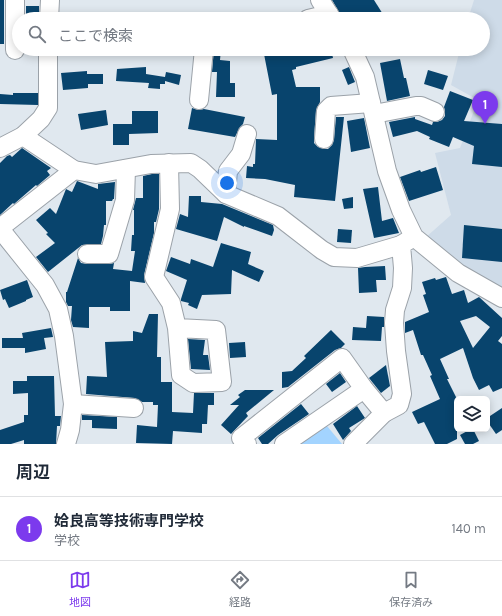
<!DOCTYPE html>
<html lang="ja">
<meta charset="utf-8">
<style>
body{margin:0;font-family:Karla,"Noto Sans JP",sans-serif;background:#f6f6f7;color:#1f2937}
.controls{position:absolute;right:12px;bottom:12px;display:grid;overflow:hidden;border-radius:6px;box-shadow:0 2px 10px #0003}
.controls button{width:36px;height:36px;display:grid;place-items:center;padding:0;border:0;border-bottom:1px solid #e0e1e3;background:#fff;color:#1f2937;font:20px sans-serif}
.you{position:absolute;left:227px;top:183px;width:14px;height:14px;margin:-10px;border:3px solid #fff;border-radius:50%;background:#1a73e8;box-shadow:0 0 0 6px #1a73e833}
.badge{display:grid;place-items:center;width:26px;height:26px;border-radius:50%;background:#7c3aed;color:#fff;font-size:13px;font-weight:700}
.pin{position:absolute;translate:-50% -33px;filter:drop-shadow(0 1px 2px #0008)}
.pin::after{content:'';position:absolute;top:21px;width:14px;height:12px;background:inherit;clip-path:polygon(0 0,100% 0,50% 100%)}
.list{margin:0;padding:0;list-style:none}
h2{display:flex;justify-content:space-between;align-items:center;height:52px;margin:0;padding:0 16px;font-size:17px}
h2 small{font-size:13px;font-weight:400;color:#747a83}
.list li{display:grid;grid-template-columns:26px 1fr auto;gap:12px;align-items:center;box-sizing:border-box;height:64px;padding:0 16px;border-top:1px solid #e0e1e3}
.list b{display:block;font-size:15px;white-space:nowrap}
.list p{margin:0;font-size:13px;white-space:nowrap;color:#747a83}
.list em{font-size:13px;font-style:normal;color:#747a83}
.icon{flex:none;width:22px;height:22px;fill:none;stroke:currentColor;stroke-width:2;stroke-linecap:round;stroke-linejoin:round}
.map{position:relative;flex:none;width:502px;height:444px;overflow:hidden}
.search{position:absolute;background:#fff;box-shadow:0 2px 10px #0003;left:12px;right:12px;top:12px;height:44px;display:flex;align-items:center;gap:10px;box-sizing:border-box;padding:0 14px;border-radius:22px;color:#747a83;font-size:15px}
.sheet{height:116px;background:#fff}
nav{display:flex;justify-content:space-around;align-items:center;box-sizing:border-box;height:56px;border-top:1px solid #e0e1e3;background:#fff;font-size:11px;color:#747a83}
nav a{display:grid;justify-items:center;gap:2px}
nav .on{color:#7c3aed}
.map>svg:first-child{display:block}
</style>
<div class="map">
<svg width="502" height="444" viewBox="0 0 502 444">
<rect width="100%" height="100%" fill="#e0e8ef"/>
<path fill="#cedbe8" d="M474 0H502V294L469 275 425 238 451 215 435 153 460 148 478 100 451 85 460 49H483V19H468Z"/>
<path fill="#a3d4ff" d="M322 420 342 444H292Z"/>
<g fill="#08446d" fill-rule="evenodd">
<rect x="0" y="0" width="4" height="44"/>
<path d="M332 0H374L386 19H343Z"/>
<rect x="26" y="6" width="13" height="13"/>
<path d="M214 49H221L220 60 230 61V83H235V97H216L217 72H212Z"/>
<path d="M263 49H331L333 58 296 67V69L292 70 296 87H320V102L316 110 314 138V143L318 147 324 149H328L332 145 334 140 336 117H344L335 201 294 197 295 185 265 179 246 178 247 166 253 167V164H255L256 139 277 140V94L272 95Z"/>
<path d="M400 59 404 78H406L410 96 387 101 380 63Z"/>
<path d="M146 67V74L165 77 166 72 181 75 179 85 165 81V84H160V89L148 88 149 83 116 81 117 69Z"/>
<path d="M349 67 355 82 348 85 342 70Z"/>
<path d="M428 70 448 76 443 90 424 84Z"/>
<path d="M87 71V74H103V84H88V88L63 90 61 73Z"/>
<path d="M450 91 473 100 464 121 502 124V167L472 164 474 146 453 137 449 147 429 139 430 137 417 131 393 137 389 122 415 117V119L432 125 433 122H437L442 120 445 116V111L444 107Z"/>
<path d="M13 93H38V105L0 104V94L13 95Z"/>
<path d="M192 108 198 110 204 109 245 117 243 124 240 127 235 137 188 129Z"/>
<path d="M106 110 108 125 81 130 78 114Z"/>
<path d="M132 111H158V133L129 134V145H113V124H132Z"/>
<path d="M364 118 370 148 351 152 347 121Z"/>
<path d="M22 148 51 168 47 171 50 175 37 186 36 185 14 204 13 203 0 215V163L7 156 10 155 12 157Z"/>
<path d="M436 167 443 190 409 201 400 177 420 170 421 172Z"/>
<path d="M152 174H159V209L156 222H154V233L144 275 145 283 130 281V311H110V307H89V328L73 327 71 320 72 306H68L66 302V292H67L78 258 81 263 87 264H109L114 263 113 269 132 271 135 251H131L132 235H134V210H133L136 198H143V176Z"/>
<path d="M77 181 98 189V184L115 182 114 199H113L112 201H106V225H104L103 236 101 244 82 245 48 272 36 257 55 243 46 234 48 233 36 220 50 208 56 214 66 189 72 192Z"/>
<path d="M378 187 382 221 393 218 399 233 374 238 363 189Z"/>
<path d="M189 196H201V202L222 204 273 225 274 230 272 236 244 226V227L224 217 217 241 176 229 180 214 188 217Z"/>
<path d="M353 197V208L344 209 342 199Z"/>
<path d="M464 225 502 229V262L462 258Z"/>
<path d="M338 229 352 230 351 243 337 242Z"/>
<path d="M221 243 251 252 248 264 264 271 259 282 232 270 231 294 202 295 197 309 188 305 189 303 181 301V299L187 280 166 271 171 257 190 264 191 259 213 267Z"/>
<path d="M385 266 386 280H376L377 292 359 293 358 268 365 267Z"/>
<path d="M446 277 452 294 464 290 468 303 479 297 502 318V336L498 341 502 344V388L493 392 489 385 479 390 473 378 463 348 440 359 449 379H447L457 399V439L447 444H435L424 422 418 424 412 412 440 399 430 376 432 375 423 355H421L413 330 405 333V322L429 312 423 295 426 294 422 282 435 278 436 280ZM476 316 490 327 473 348 460 321Z"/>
<path d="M27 280 33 297 26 300V301L9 308 5 299 3 300 0 290Z"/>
<path d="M149 314H158L157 357H161V382H172V412L193 413 194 393H214V405H208L207 424H202V433L173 431 172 444 136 443 137 425 157 427 158 405H153V402H142L135 398 86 394 87 376 107 377 105 342 133 341V331L142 333Z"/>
<path d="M367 316 384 317V327H382L381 341 352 340 353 327 366 328Z"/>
<path d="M51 328 53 337 44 338 46 349 25 353V348H2V338H23L22 333Z"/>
<path d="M331 330 345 344 341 348 335 350 288 387 282 388V372L292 371 306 358 304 356Z"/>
<path d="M188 339 205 340 203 355H208L210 370 191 369Z"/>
<path d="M245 342 246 357 230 358 229 343Z"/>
<path d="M386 365 390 386 381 393 369 378Z"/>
<path d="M340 373 346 382 332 392 326 384Z"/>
<path d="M27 376H54L55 416H61L60 426H57L56 444H24V440L11 444H0V430L24 422V415H28V393L13 394V381H27Z"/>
<path d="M245 390H274L246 413 248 416 231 434 221 425 239 405H230L240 397 238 395Z"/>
<path d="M301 404 309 414 278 435 268 444H262L258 438Z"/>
<path d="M357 406 365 418 349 428 351 431 343 440 333 424Z"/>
<path d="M502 408V430L496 434 487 421V418Z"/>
<path d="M82 415 117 417V429L92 428V420H82Z"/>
<path d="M471 429H473L479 441 473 444H465L460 435Z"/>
</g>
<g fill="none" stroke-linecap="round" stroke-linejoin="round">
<defs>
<g id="minor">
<path d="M15 0V50"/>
<path d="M320 0 332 19"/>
<path d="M49 19 50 0"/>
<path d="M308 19 329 14"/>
<path d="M352 49 365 77 387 171 401 210 414 237 458 273 502 298"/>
<path d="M199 100 204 49"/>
<path d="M374 114 416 106H421L435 112"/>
<path d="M23 136 74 170 96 174 151 164 191 163 200 169 226 194 278 216 322 250 334 257 357 258 401 245"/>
<path d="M324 139 326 111 331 106 371 103"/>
<path d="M0 148 23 136 41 119 48 108V49"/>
<path d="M169 163 170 209 154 277 171 303 177 328 181 375 193 383 222 382 216 330 177 328"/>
<path d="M226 194 228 171 241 154 247 134"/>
<path d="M0 228 74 170"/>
<path d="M0 229 45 285 58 309 64 336 73 404 70 430 66 444"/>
<path d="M87 254H109L125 200 126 169"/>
<path d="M73 404 134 408"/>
<path d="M247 444 241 438 342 358 364 389 384 413"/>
<path d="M284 444 364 389"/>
<path d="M353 444 384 413 399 405 402 394 396 351 394 323 395 310 402 288 403 268 401 245 409 240"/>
</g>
</defs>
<use href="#minor" stroke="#9ba2a9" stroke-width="20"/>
<use href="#minor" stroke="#fff" stroke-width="18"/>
</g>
</svg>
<div class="controls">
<button><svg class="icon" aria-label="layers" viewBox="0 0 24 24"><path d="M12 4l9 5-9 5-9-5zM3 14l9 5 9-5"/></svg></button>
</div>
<div class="you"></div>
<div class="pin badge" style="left:485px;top:124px">1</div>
<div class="search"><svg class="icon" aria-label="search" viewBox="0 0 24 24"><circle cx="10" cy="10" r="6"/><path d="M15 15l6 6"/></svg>ここで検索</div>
</div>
<section class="sheet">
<h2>周辺<small></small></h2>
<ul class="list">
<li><span class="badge">1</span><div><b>姶良高等技術専門学校</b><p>学校</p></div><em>140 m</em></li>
</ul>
</section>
<nav>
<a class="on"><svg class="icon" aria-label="map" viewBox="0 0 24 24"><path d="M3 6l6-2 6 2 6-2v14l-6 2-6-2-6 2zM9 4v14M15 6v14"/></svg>地図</a>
<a><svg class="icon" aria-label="directions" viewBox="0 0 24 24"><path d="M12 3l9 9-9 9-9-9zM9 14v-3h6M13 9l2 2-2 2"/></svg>経路</a>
<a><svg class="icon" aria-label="saved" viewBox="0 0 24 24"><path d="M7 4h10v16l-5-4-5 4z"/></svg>保存済み</a>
</nav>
